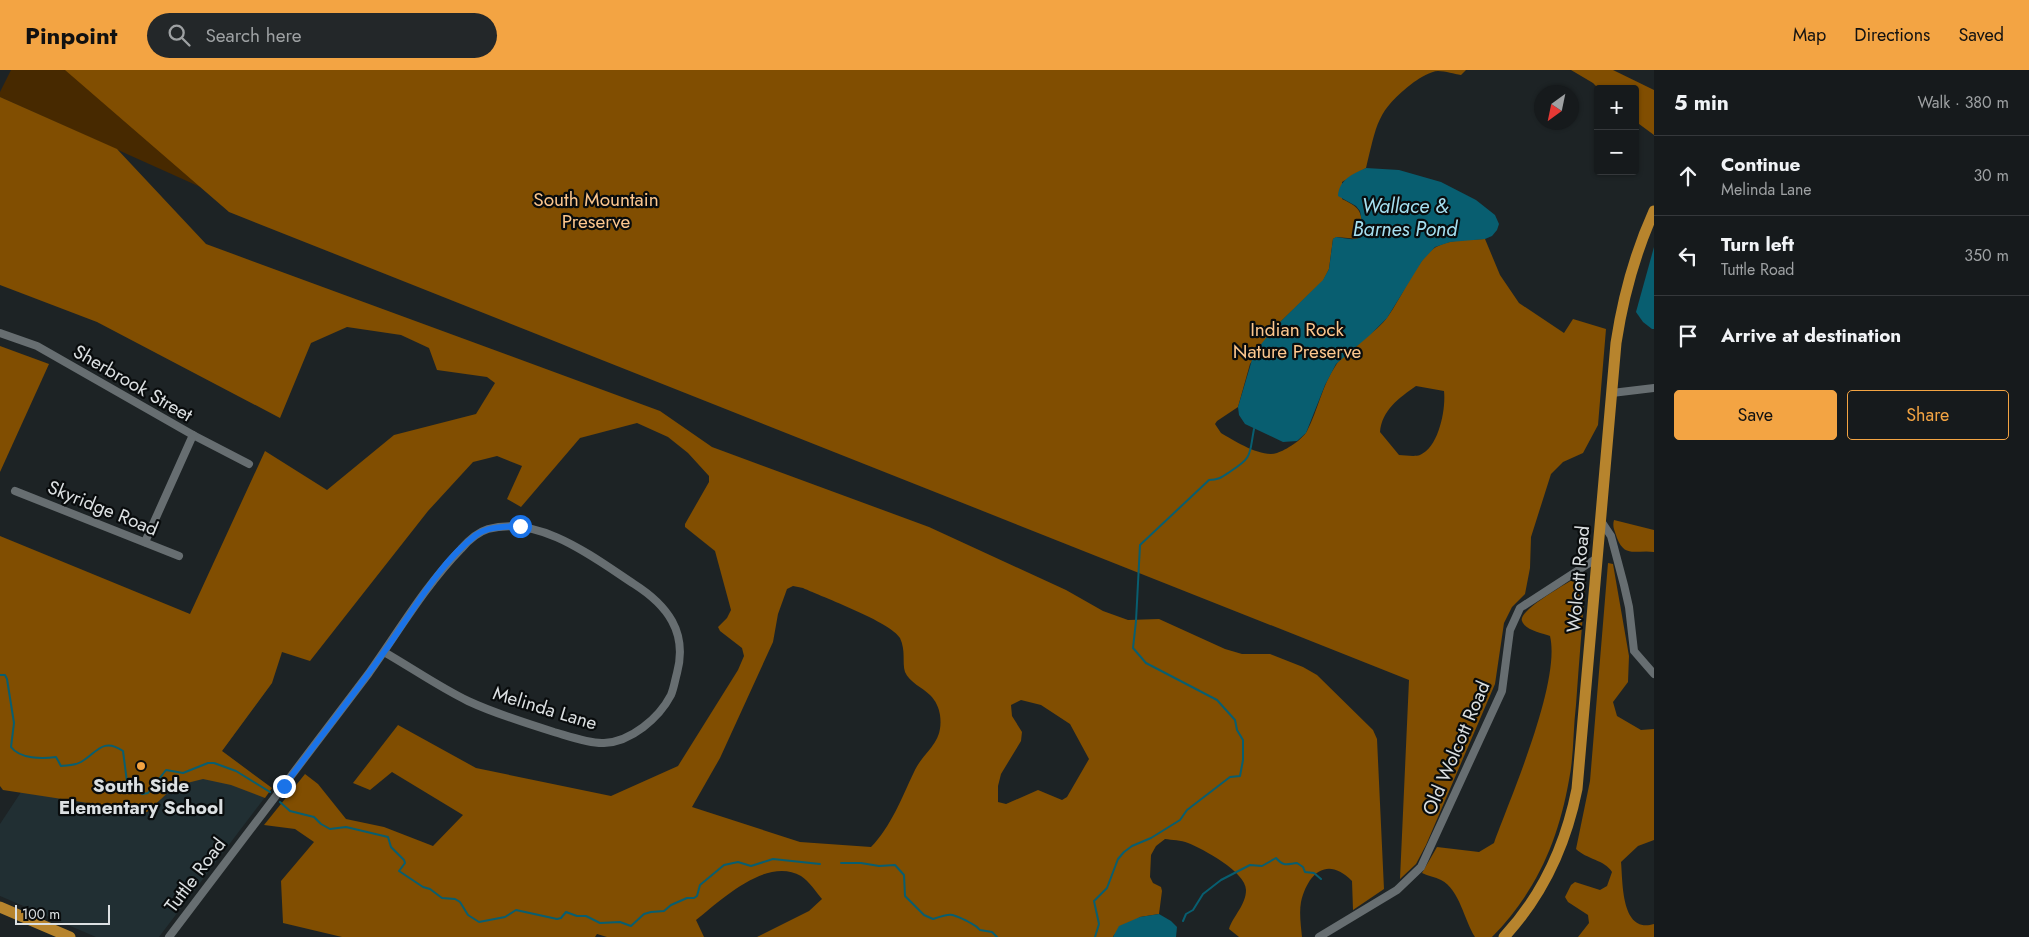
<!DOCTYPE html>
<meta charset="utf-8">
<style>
body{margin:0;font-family:Jost,sans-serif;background:#232729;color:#f1f3f6}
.controls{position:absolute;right:15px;top:15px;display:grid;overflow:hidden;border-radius:5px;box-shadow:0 1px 4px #0004}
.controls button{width:45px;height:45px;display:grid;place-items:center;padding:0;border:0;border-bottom:1px solid #35383b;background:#161a1c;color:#f1f3f6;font:25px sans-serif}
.compass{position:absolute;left:1534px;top:15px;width:45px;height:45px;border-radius:50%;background:#161a1c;box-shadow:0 1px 4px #0004;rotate:213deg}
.scale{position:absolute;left:15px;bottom:12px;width:95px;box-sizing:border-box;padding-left:5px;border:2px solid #dce0e2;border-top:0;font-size:14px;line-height:18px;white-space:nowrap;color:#dce0e2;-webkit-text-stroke:4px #090c0d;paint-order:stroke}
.stop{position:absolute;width:15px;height:15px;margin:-11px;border:4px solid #1a73e8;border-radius:50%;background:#fff}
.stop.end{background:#1a73e8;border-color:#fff;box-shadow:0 1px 5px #0008}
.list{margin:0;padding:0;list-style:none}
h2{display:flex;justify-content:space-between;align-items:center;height:65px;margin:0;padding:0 20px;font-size:21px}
h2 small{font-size:16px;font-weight:400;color:#9ea1a3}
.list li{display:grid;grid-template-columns:32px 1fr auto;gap:15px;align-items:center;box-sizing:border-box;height:80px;padding:0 20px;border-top:1px solid #35383b}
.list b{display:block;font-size:19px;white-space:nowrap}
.list p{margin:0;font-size:16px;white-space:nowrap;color:#9ea1a3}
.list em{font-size:16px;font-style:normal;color:#9ea1a3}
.actions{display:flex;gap:10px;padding:15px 20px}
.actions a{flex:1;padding:11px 0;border:1px solid #f3a443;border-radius:5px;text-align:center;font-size:18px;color:#f3a443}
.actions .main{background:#f3a443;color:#111}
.icon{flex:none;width:28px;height:28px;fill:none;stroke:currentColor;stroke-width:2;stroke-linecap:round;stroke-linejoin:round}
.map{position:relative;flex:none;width:1654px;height:867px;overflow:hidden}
header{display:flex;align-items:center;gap:30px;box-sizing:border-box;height:70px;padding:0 25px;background:#f3a443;color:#111}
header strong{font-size:24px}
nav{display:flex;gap:28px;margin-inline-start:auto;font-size:18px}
.search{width:350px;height:45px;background:#232729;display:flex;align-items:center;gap:12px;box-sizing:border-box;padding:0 18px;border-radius:28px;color:#9ea1a3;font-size:19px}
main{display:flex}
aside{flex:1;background:#161a1c}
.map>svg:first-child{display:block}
</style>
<header>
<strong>Pinpoint</strong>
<div class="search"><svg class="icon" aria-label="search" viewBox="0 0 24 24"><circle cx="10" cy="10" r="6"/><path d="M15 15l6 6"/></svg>Search here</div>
<nav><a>Map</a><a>Directions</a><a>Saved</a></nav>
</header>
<main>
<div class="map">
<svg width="1654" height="867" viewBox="0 0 1654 867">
<rect width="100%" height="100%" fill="#1d2325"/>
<path fill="#212f33" d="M159 548 272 613 222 681 272 718 159 867H96L0 826V754L29 710Z"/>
<path fill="#472900" d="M11 0H357L283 154 0 27V22Z"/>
<g fill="#814e01" fill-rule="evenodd">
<path d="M65 0H1466L1461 5C1454 4 1446 1 1438 1 1431 1 1420 8 1414 12 1376 41 1377 54 1366 98L1342 112V129C1363 139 1360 141 1364 164L1358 169 1337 167 1333 169 1329 199 1323 211 1275 257 1250 294 1238 337 1217 351 1215 354 1221 363C1235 371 1261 388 1277 383 1286 380 1302 370 1307 361 1318 340 1322 315 1336 295 1348 276 1372 267 1386 249 1401 230 1417 188 1436 177 1450 169 1470 170 1485 169L1500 205 1519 233 1564 263 1573 249 1606 259 1598 355 1583 383 1563 392 1551 404 1531 467 1530 498 1525 524 1512 537 1504 553 1495 614 1426 775 1416 794 1400 809 1409 610 229 142ZM1416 316 1444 321C1446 339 1439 377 1420 385 1414 387 1405 385 1399 385L1380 362C1382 340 1399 328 1416 316Z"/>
<path d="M1571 0H1613L1654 20V65L1635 51V19H1599L1593 13Z"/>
<path d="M0 27 117 79 206 174 660 341 712 377 929 457 1066 520 1103 541 1128 550 1159 549 1225 579 1242 584H1270L1303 597 1317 605 1373 660 1377 669 1384 819 1353 840 1352 811C1328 786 1308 802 1301 832 1299 843 1301 856 1302 867H1239L1229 859C1233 846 1246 835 1246 820 1246 802 1203 779 1188 773 1181 770 1172 770 1165 769L1156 776 1151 785 1150 807 1153 813 1161 817 1162 821 1159 844 1140 847 1114 865 1113 867H757L809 841 822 829C816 822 809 811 801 806 767 786 721 830 696 850L704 867H607L597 864 595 867H342L283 853 281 811 314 772 295 759 264 755 305 704 318 714 346 749 384 757 433 776 463 745 392 702 370 720 353 713 398 655 476 698 611 726 678 696 738 600 744 586 742 578 720 561 718 557 727 548 731 540 715 481 685 457V454L709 412V406L688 383 668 367 637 353 580 368 521 437 507 429 522 396 497 386 473 392 428 441 310 591 282 582 272 613 222 681 272 718 265 728 231 715 203 709 175 716 147 742 3 720 0 716V466L190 544 265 381 327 420 394 365 476 344 495 313 487 307 437 300 429 278 401 265 347 257 311 273 280 348 97 252 0 215ZM793 516 803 518C822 527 891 552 900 568 906 581 902 592 905 602 909 612 923 618 930 625 936 631 939 638 940 645 944 674 924 680 914 702 902 727 891 757 871 777L800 772 692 737 720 688 773 572 778 544 787 519ZM1021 630 1041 635 1070 654 1089 689 1067 727 1062 730 1038 720 1006 734 998 732V716L1001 704 1021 671 1022 662 1012 646 1011 635Z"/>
<path d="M0 276 49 294 0 402Z"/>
<path d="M1614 450 1654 460V482C1637 479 1625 489 1617 468 1615 461 1612 457 1614 450Z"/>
<path d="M1608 493 1613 494 1629 586 1628 612 1613 632 1617 646 1641 660 1654 659V770L1638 776 1621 792C1623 813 1621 864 1654 854V867H1578L1589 853 1588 845 1568 832 1565 827 1571 815 1575 812 1600 820 1607 816 1612 802C1605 790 1586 789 1576 779L1590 711Z"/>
<path d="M1586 502C1583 546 1579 591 1576 635 1573 659 1574 686 1569 710 1558 772 1536 822 1492 867H1475C1464 850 1460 820 1441 810 1435 807 1428 806 1422 803L1437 777 1479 782 1494 773C1511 726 1561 612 1550 566 1542 563 1525 560 1522 551 1517 540 1576 508 1586 502Z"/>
</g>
<g fill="#085e70">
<path d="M1366 98 1399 100 1441 112 1476 130 1495 145 1499 154 1497 160 1492 166 1485 169 1450 172 1435 177 1422 191 1387 248 1370 265 1336 294 1325 315 1306 363 1297 371 1283 372 1245 354 1239 345 1238 337 1254 283 1275 257 1323 210 1329 199 1333 169 1336 167C1346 168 1358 173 1364 163L1360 141 1356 136 1338 126C1339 110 1352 104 1366 98Z"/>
<path d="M1654 177V259H1652L1643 252 1636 242Z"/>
<path d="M1159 844 1171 851 1177 857 1176 867H1113L1119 856 1140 847Z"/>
</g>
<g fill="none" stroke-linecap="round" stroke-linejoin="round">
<g stroke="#085e70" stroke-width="2">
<path d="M0 605H5L7 609 14 653 11 677C20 689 42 689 56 687L61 696C68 695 74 696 81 692 97 683 102 667 123 681L127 712 136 716 139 722 142 724 148 723 166 700 183 703 208 693H214L236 701 270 722"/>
<path d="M280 732 290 741 314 747 321 754 330 759 346 757 388 767 391 777 404 790 405 793 399 801 423 817 430 819 442 828 455 829 460 832 468 845 479 852 505 847 516 840 557 849 561 848 566 842 577 846H586L600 853 620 852 631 856 644 844 651 842 664 841 671 835 687 828H694L697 826 700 815 724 795 738 792 751 796 773 789 820 794"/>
<path d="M841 793H861L879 796 895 795 904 805 905 826 924 845 933 849C951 843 951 843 967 851 972 854 976 855 980 860L992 862 997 867"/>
<path d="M1183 851 1186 844 1193 840 1203 824 1221 810 1250 795 1262 796 1276 788C1284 797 1287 794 1297 793L1303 797 1305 802 1314 803 1321 809"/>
<path d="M1095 867 1099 854 1094 831 1107 818 1118 789 1124 782 1132 776 1151 768 1180 750 1187 740 1230 707 1240 706 1243 690V670L1237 660 1235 650 1217 630 1146 593 1133 578 1136 551 1140 475 1209 410C1219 410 1222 407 1231 401 1253 387 1249 385 1254 359"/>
</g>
<g stroke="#676e71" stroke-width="8">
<path d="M0 263 37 276 193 365 249 394"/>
<path d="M1612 323 1654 318"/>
<path d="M15 421 179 486"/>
<path d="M1601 451 1611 466 1624 515 1629 537 1634 581 1654 604"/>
<path d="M145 472 193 365"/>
<path d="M169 867C235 779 302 691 369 603 399 561 425 516 461 479 468 471 478 462 488 459 540 445 593 487 634 514 667 535 688 562 677 603 675 610 674 618 671 625 659 648 631 672 604 673 590 674 568 666 554 662 525 653 496 644 468 631 439 617 412 598 384 582"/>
<path d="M1319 867 1397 820 1421 797 1502 621 1510 560 1520 538 1597 488"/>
</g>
<g stroke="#b7842d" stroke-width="11">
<path d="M0 837 70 867"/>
<path d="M1504 867C1543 825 1566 774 1577 719L1616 273C1623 227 1635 183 1654 141"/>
</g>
</g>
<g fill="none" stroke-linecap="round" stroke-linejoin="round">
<path stroke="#1a73e8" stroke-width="6" d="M284 716C317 671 352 627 384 582 411 544 439 493 476 465 488 456 506 457 520 456"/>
</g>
<circle fill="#f3a443" stroke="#090c0d" stroke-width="2" cx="141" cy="696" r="5"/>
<g text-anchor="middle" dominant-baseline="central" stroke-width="4.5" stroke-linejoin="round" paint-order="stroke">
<g font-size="19" fill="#fdc78e" stroke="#090c0d">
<text x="596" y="129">South Mountain<tspan x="596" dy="22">Preserve</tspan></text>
<text x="1297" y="259">Indian Rock<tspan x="1297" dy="22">Nature Preserve</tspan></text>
</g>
<g font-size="19" fill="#dce0e2" stroke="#090c0d">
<text transform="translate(133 313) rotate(30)">Sherbrook Street</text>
<text transform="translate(103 438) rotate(22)">Skyridge Road</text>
<text transform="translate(1578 509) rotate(-85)">Wolcott Road</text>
<text transform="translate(545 638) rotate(17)">Melinda Lane</text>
<text transform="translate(1456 678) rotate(-67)">Old Wolcott Road</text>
<text transform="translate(195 805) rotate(-53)">Tuttle Road</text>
</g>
<g font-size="19" font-weight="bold" fill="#dce0e2" stroke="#090c0d">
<text x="141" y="715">South Side<tspan x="141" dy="22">Elementary School</tspan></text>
</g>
<g font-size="20" font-style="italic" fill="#a6e0f1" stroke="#090c0d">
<text x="1405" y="136">Wallace &amp;<tspan x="1405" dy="23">Barnes Pond</tspan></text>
</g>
</g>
</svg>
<div class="controls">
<button>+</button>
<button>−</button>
</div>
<svg class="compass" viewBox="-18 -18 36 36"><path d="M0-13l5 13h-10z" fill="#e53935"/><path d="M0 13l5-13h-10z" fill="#9ea1a3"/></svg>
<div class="scale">100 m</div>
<div class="stop" style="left:520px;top:456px"></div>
<div class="stop end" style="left:284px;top:716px"></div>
</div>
<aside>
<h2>5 min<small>Walk · 380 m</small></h2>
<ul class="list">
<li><svg class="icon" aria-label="ahead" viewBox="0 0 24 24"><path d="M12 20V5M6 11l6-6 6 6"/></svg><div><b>Continue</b><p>Melinda Lane</p></div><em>30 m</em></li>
<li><svg class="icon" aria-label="left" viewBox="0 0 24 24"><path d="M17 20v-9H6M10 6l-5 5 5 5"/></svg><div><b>Turn left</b><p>Tuttle Road</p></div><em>350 m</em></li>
<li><svg class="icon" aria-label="arrive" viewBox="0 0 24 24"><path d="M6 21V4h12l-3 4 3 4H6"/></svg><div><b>Arrive at destination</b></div></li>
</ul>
<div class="actions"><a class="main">Save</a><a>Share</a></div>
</aside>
</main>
